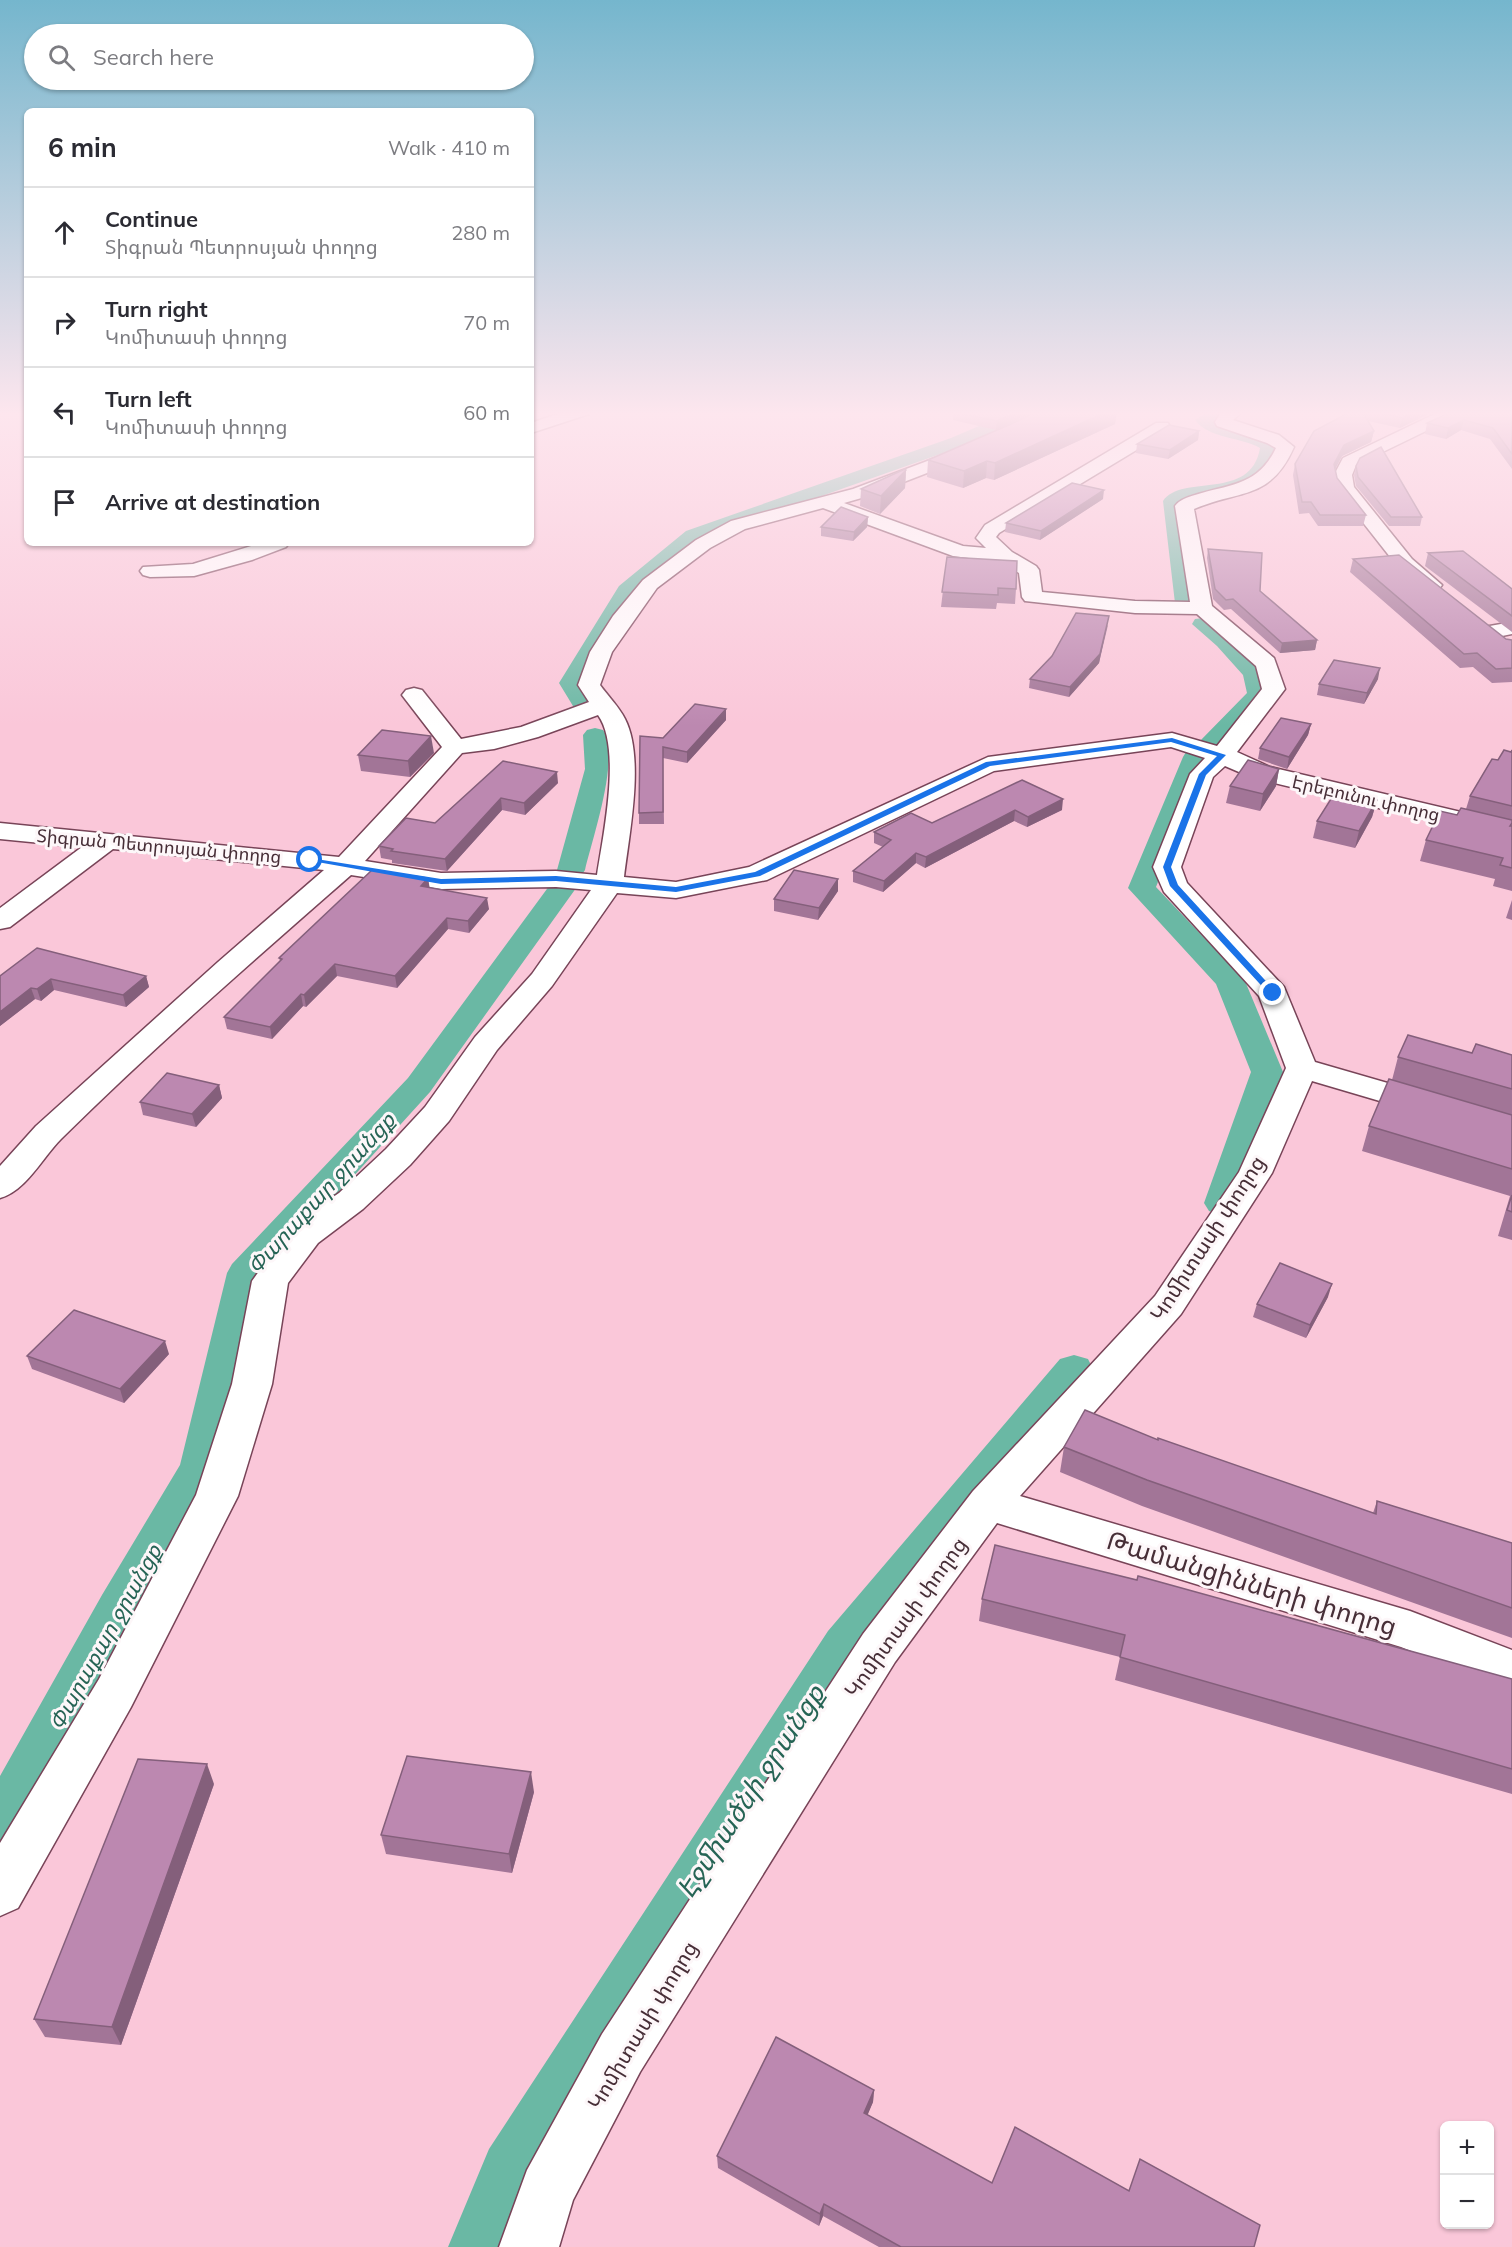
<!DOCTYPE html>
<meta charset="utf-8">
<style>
body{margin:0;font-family:Mulish,"Noto Sans Armenian",sans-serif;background:#f7f7f7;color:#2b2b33}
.controls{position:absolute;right:18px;bottom:18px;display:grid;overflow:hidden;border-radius:9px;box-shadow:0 2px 4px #0004}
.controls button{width:54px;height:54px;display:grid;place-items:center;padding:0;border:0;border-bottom:2px solid #e1e1e2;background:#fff;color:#2b2b33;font:30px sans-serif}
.stop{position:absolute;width:18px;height:18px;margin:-14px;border:4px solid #1a73e8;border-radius:50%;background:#fff}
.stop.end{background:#1a73e8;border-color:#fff;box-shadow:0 2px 6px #0008}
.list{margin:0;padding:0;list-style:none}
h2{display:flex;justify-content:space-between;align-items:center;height:78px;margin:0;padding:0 24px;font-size:26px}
h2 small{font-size:20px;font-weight:400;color:#7c7c81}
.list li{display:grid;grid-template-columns:39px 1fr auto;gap:18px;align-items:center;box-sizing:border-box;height:90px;padding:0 24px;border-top:2px solid #e1e1e2}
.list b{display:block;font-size:22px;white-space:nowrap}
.list p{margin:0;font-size:20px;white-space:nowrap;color:#7c7c81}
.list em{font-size:20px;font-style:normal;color:#7c7c81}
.icon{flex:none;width:33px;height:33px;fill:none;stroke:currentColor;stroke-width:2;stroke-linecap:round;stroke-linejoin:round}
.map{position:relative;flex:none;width:1512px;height:2247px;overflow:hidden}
.search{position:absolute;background:#fff;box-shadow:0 2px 4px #0004;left:24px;top:24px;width:510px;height:66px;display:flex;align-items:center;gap:15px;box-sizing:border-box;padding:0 21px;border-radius:33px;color:#7c7c81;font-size:22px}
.panel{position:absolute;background:#fff;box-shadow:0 2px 4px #0004;left:24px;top:108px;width:510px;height:438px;border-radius:9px}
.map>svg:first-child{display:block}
</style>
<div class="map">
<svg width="1512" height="2247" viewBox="0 0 1512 2247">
<rect width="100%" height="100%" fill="#fac7d9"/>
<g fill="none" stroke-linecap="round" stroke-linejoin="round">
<g fill="#6ab8a4" fill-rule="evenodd">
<path d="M1014 411H1036L1034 414 963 446 700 539 634 594 581 683 593 701 589 706 581 708 573 706 559 683 619 586 686 531 951 438Z"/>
<path d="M1209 411H1231L1215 421 1275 440C1280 447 1277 455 1273 462 1246 505 1217 486 1182 503L1195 603 1192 607 1185 609 1178 607 1175 603 1163 501C1182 473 1251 502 1260 448 1242 437 1209 439 1195 420Z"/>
<path d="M1203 618C1219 622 1259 659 1266 675 1268 681 1269 688 1270 694L1220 747 1211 749 1202 747 1199 742 1247 693 1243 675 1217 646 1192 624 1195 619Z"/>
<path d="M595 728 603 730C621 755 592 840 585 870L581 876 573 878 579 884 430 1092 262 1277 221 1467 134 1621 17 1839 0 1846V1776L102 1595 180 1465 227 1273 232 1264 408 1078 555 878 563 876 557 870 585 769 583 735 587 730Z"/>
<path d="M1195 750 1204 752 1207 757 1156 887 1245 981 1283 1072 1238 1203 1233 1211 1221 1215 1209 1211 1204 1203 1251 1072 1216 984 1128 888 1183 757 1186 752Z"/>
<path d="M1074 1355 1088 1359 1093 1369 1088 1379 860 1659 531 2187 508 2247H448L489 2149 828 1631 1060 1359Z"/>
</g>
<defs>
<g id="minor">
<path d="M566 411H591L589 414 531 433V423Z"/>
<path d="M1222 411H1243L1233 420 1279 435 1294 447C1270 501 1240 489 1194 509L1212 606 1274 658 1285 689 1237 752 1270 767 1512 824V840L1253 778 1225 766 1213 777 1181 867 1187 883 1284 987 1315 1062 1512 1119V1140L1312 1081 1272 1173 1181 1314 1020 1496 1410 1611 1512 1650V1691L1401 1647 997 1523 895 1662 640 2072 573 2200 559 2247H499L527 2170 602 2034 863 1634 973 1491 1155 1296 1239 1172 1286 1068 1259 996 1164 892 1153 867 1190 774 1205 758 1171 747 994 771 767 880 676 898 617 893 552 986 497 1050 449 1121 410 1165 363 1209 318 1243 288 1283 272 1384 238 1496 131 1707 18 1908 0 1916V1843L99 1679 196 1495 232 1384 252 1281 292 1225 339 1193 386 1149 425 1107 475 1037 532 974 591 890 556 887 441 889 351 875C253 961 154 1047 61 1139 42 1158 26 1191 0 1198V1166L36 1126 218 962 324 870 113 849 10 927 0 929V908L82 847 0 839V823L339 857 442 747 402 695 406 690 414 688 422 690 461 739 521 727 589 702 578 685 590 652 613 616 643 580 696 540 731 521 853 489 970 445 976 446 979 450 976 454 865 497 844 503 963 546 986 548 976 538 985 525 1156 423H1168L1170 427 1168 431 999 533 996 537 1012 552 1036 566 1039 570 1042 592 1135 601 1190 602 1175 506C1179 500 1188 497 1195 495 1230 484 1258 486 1276 448L1267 443 1217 426 1215 422ZM823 508 953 556 1000 562 1019 573 1022 597 1025 601 1135 613 1197 614 1256 666 1262 689 1217 746 1172 733 988 757 749 867 676 882 624 877C629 834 645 758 625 719 619 707 608 696 600 685L612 652 657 588 710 548 745 529ZM598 715C622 748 603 836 597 875L556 871 441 873 365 861 462 753 494 749 538 737Z"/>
<path d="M1441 411H1463L1461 414 1356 465 1352 475 1354 487 1412 559 1442 585 1439 589H1425L1398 567 1339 492 1334 475 1343 458Z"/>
<path d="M261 543H289L286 547 252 560 194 576 150 577 143 575 140 571 143 567 193 564Z"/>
<path d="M1512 622V634L1492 638 1484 637 1481 632 1484 627Z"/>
</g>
</defs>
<use href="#minor" stroke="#784458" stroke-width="3"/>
<use href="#minor" fill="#fff" fill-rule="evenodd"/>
</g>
<g fill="#a27597">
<path d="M1038 411H1117L1115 424 994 480 986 478 963 488 927 477 928 460 1011 424Z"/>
<path d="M1352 411H1435L1400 428 1368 421 1374 431 1371 442 1342 456 1335 469 1337 478 1366 515 1363 526H1318L1309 513 1299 514 1293 475 1295 464Z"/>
<path d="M1512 411V469L1490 439 1461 430 1446 439 1425 434 1427 423Z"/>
<path d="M953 412H1035L996 430 953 420Z"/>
<path d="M1199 431 1198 440 1168 459 1136 453 1137 444Z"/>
<path d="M1356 466 1422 517 1420 526H1389L1356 486 1354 475Z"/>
<path d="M906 470 905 488 880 514 860 506 861 489Z"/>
<path d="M1103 499 1040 540 1005 532 1006 523Z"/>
<path d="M868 517 867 527 853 541 821 536V527Z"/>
<path d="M1208 549 1260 591 1317 640 1315 650 1280 653 1231 609 1224 610 1213 599 1207 558Z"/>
<path d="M1428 553 1512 589V632L1425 566Z"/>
<path d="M947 557 1016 589 1015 604 997 603 996 609 941 607Z"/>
<path d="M1353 559 1506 639 1512 640V682L1492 683 1473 667 1460 668 1350 572Z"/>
<path d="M1108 625 1099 663 1069 697 1029 688 1030 679Z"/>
<path d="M1378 679 1364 704 1317 695 1319 684Z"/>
<path d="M726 709V720L687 763 663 758 664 824H639V813L663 738Z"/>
<path d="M1311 724 1308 735 1287 769 1258 759 1260 748Z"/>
<path d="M1512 750V891L1493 886 1495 879 1420 861 1426 840 1457 815 1466 809 1470 796 1498 760 1511 752Z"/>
<path d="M434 753 410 777 361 771 358 755Z"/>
<path d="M503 761 558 783 525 815 502 810 447 871 392 863V860L381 858 379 846 435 823Z"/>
<path d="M1279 769 1276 786 1260 811 1226 803 1230 786Z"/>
<path d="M1022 780 1062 810 1027 827 1014 821 925 868 916 863 883 892 853 882V871L883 847 874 843V832L932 823Z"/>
<path d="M1377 800 1372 817 1355 848 1313 838 1317 821Z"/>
<path d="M428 878 429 888 489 909 469 933 448 929 397 988 337 976 306 1007 303 1006 272 1039 227 1029 224 1017 280 961 279 958Z"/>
<path d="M838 891 818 920 774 911V899Z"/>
<path d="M1512 900V920L1506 918Z"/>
<path d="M0 976H146L149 987 126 1007 54 990 41 1001 35 999 0 1026Z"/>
<path d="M1512 1055V1240L1498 1236 1510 1196 1362 1151 1369 1126 1392 1080 1398 1057Z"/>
<path d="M219 1085 222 1098 196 1127 143 1115 140 1102Z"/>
<path d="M1328 1297 1306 1338 1253 1317 1257 1304Z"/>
<path d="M169 1354 124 1403 32 1369 27 1356Z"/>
<path d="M1158 1440 1373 1513 1377 1501 1512 1543V1638L1142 1506 1060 1472 1064 1447Z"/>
<path d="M982 1599 1512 1679V1794L1115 1680 1120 1657 979 1621Z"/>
<path d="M214 1784 121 2045 45 2037 34 2019Z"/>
<path d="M534 1792 512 1873 386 1854 381 1835Z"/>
<path d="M874 2090 873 2102 867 2115 992 2183 1129 2191 1254 2247H879L823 2216 819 2226 718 2168 717 2156Z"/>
</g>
<g fill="#845f7b">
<path d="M1018 411H1035L996 430 997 421Z"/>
<path d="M1108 411H1117L1115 424 994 480 995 463Z"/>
<path d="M1416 411H1435L1400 428 1402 418Z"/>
<path d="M1464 420 1461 430 1446 439 1448 428Z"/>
<path d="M1199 431 1198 440 1168 459 1170 450Z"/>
<path d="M1374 431 1371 442 1342 456 1332 475 1334 464 1344 445Z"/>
<path d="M987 461 986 478 963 488 964 471Z"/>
<path d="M906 470 905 488 880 514 881 496Z"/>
<path d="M1104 490 1103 499 1040 540 1041 531Z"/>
<path d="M868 517 867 527 853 541 854 532Z"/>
<path d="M1109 616 1099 663 1069 697 1070 687Z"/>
<path d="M1317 640 1315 650 1280 653 1282 643Z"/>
<path d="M1380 668 1378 679 1364 704 1367 693Z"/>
<path d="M726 709V720L687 763V752Z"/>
<path d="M1311 724 1308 735 1287 769 1289 757Z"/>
<path d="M431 736 434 753 410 777 408 761Z"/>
<path d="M1279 769 1276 786 1260 811 1263 794Z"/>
<path d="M557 772 558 783 525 815 524 803Z"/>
<path d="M501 798 502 810 447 871 445 859Z"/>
<path d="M1063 799 1062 810 1027 827 1028 817Z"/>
<path d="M1377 800 1372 817 1355 848 1359 831Z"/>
<path d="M1015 810 1014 821 925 868 926 857Z"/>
<path d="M916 853V863L883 892 884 881Z"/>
<path d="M428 878 430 890 421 886Z"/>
<path d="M838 879V891L818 920 819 908Z"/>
<path d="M487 898 489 909 469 933 468 921Z"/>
<path d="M447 918 448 929 397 988 395 976Z"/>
<path d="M335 964 337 976 306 1007 304 995Z"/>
<path d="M146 976 149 987 126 1007 123 995Z"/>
<path d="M51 979 54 990 41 1001 37 989Z"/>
<path d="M31 988 35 999 0 1026V1012Z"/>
<path d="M301 994 303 1006 272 1039 270 1027Z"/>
<path d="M219 1085 222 1098 196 1127 192 1114Z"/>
<path d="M1332 1284 1328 1297 1306 1338 1310 1325Z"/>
<path d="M165 1341 169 1354 124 1403 120 1389Z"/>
<path d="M207 1764 214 1784 121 2045 112 2027Z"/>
<path d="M531 1772 534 1792 512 1873 509 1854Z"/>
<path d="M874 2090 873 2102 863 2126 864 2113Z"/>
<path d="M824 2204 823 2216 819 2226 820 2214Z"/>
</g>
<g fill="#bc88b0" stroke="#845f7b" stroke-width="1.5">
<path d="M1018 411 997 421 953 412 954 411Z"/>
<path d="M1038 411H1108L995 463 987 461 964 471 928 460 1011 424Z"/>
<path d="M1352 411H1362L1374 431 1344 445 1334 464 1337 478 1366 515H1320L1311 502H1302L1295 464 1314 431Z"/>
<path d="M1374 411H1416L1402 418Z"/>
<path d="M1453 411H1512V454L1493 428 1464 420 1448 428 1427 423Z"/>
<path d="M1169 425 1199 431 1170 450 1137 444Z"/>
<path d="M1381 447 1422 517H1391L1358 477 1356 466 1360 458Z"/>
<path d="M905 469 906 470 881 496 861 489Z"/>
<path d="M1072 483 1104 490 1041 531 1006 523Z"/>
<path d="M841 507 868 517 854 532 821 527Z"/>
<path d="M1208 549 1262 553 1260 591 1317 640 1282 643 1233 599 1226 600 1215 589Z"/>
<path d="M1463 551 1512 589V616L1428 553Z"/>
<path d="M1399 555 1506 639 1512 640V668L1496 669 1477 653 1464 654 1353 559Z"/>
<path d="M947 557 1017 561 1016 589 998 588V595L942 592Z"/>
<path d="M1076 613 1109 616 1100 654 1070 687 1030 679 1052 656Z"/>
<path d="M1334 660 1380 668 1367 693 1319 684Z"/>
<path d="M695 704 726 709 687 752 663 747V812L639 813 640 736 663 738Z"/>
<path d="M1281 718 1311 724 1289 757 1260 748Z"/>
<path d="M382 730 431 736 408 761 358 755Z"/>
<path d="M1504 750 1511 752 1512 750V806L1470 796 1492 759 1498 760Z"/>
<path d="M1248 760 1279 769 1263 794 1230 786Z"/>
<path d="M503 761 557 772 524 803 501 798 445 859 391 851 393 849 379 846 406 818 435 823Z"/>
<path d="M1022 780 1063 799 1028 817 1015 810 926 857 916 853 884 881 853 871 891 840 874 832 911 813 932 823Z"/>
<path d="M1336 791 1377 800 1359 831 1317 821Z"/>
<path d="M1461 808 1512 820V823L1510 826H1512V868L1500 865 1503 858 1426 840 1440 811 1457 815Z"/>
<path d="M372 870 428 878 421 886 487 898 468 921 447 918 395 976 335 964 304 995 301 994 270 1027 224 1017 282 959 279 958Z"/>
<path d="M794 870 838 879 819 908 774 899Z"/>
<path d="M37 948 146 976 123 995 51 979 37 989 31 988 0 1012V976Z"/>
<path d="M1408 1035 1472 1053 1476 1044 1512 1055V1089L1398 1057Z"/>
<path d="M167 1073 219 1085 192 1114 140 1102Z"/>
<path d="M1389 1079 1512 1115V1169L1369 1126Z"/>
<path d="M1512 1195V1212L1507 1210Z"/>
<path d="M1280 1263 1332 1284 1310 1325 1257 1304Z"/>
<path d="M74 1310 165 1341 120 1389 27 1356Z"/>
<path d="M1085 1410 1158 1440V1438L1376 1514 1377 1501 1512 1543V1608L1147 1480 1064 1447Z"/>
<path d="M995 1545 1137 1580 1138 1576 1512 1679V1769L1120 1657 1125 1635 982 1599Z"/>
<path d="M407 1756 531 1772 509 1854 381 1835Z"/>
<path d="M138 1759 207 1764 112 2027 34 2019Z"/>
<path d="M776 2037 874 2090 864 2113 992 2183 1015 2127 1129 2191 1140 2159 1260 2225 1254 2247H901L824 2204 820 2214 717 2156Z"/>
</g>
<linearGradient id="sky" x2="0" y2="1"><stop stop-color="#75b6cd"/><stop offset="0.57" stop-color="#fde6ee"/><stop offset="1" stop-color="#fde6ee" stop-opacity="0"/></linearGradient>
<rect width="1512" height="726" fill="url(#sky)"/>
<path fill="#1a73e8" d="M1172 738 1226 755 1206 775 1171 867 1178 885 1276 992V995H1270L1170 886 1163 867 1199 774 1217 756 1171 742 990 766 760 876 676 892 556 881 441 884 306 860 310 858 441 879 556 876 676 887 755 872 986 762Z"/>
<g text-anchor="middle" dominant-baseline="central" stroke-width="6" stroke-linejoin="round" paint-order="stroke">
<g font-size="18" fill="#472e37" stroke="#fdf7f9">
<text transform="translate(1366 798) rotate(13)">Էրեբունու փողոց</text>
<text transform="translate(159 846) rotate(5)">Տիգրան Պետրոսյան փողոց</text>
</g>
<g font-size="21" fill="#472e37" stroke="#fdf7f9">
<text transform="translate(1207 1238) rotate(-57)">Կոմիտասի փողոց</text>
<text transform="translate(905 1617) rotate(-54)">Կոմիտասի փողոց</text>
<text transform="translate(642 2025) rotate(-59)">Կոմիտասի փողոց</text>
</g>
<g font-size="22" font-style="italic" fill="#266455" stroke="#fdf7f9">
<text transform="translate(321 1193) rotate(-48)">Փարաքար ջրանցք</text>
<text transform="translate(105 1637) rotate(-61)">Փարաքար ջրանցք</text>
</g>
<g font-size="26" fill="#472e37" stroke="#fdf7f9">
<text transform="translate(1252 1583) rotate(17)">Թամանցինների փողոց</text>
</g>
<g font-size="27" font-style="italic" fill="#266455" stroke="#fdf7f9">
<text transform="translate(750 1791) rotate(-57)">Էջմիածնի ջրանցք</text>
</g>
</g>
</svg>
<div class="controls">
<button>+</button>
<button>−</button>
</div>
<div class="stop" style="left:310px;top:860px"></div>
<div class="stop end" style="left:1273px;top:993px"></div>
<div class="search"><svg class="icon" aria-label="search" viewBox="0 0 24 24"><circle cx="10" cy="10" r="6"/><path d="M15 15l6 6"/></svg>Search here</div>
<section class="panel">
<h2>6 min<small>Walk · 410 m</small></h2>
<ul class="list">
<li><svg class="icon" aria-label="ahead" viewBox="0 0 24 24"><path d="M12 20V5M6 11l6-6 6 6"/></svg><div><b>Continue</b><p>Տիգրան Պետրոսյան փողոց</p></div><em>280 m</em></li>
<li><svg class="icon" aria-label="right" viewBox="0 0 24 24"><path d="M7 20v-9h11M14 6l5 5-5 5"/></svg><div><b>Turn right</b><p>Կոմիտասի փողոց</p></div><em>70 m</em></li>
<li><svg class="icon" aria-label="left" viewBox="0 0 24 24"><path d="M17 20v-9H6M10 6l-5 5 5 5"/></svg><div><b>Turn left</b><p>Կոմիտասի փողոց</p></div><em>60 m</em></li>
<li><svg class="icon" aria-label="arrive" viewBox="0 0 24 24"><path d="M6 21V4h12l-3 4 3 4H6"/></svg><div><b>Arrive at destination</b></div></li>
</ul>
</section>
</div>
